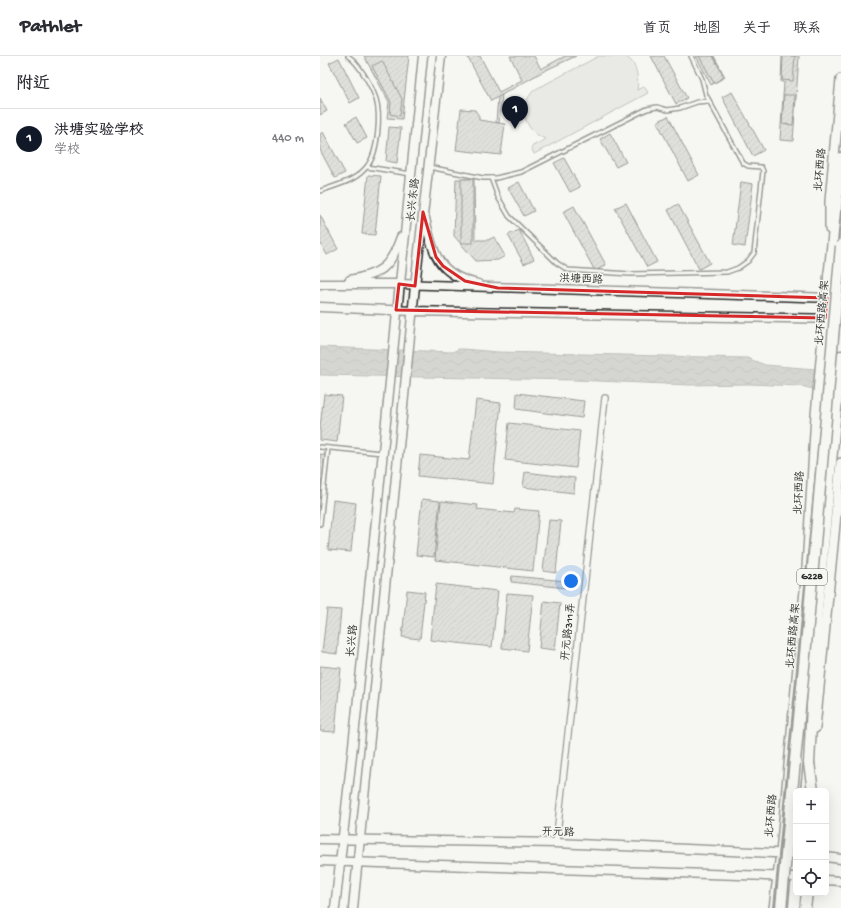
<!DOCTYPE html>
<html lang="zh">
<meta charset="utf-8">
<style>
body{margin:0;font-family:"Gochi Hand","LXGW WenKai TC",sans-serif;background:#f2f2f3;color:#2b2b33}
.controls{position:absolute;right:12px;bottom:12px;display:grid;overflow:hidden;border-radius:6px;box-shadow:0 4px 16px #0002}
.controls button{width:36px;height:36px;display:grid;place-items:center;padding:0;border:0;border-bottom:1px solid #e1e1e2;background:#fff;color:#2b2b33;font:20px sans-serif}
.you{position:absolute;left:251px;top:525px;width:14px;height:14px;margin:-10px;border:3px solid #fff;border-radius:50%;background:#1a73e8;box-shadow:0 0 0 6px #1a73e833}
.badge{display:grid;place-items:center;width:26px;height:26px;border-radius:50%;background:#111827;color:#fff;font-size:13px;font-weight:700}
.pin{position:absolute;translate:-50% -33px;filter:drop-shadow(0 1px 2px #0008)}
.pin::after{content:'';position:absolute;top:21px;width:14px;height:12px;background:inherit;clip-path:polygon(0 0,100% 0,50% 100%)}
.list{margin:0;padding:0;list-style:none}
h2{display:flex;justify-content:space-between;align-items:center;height:52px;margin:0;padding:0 16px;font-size:17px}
h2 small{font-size:13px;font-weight:400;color:#7c7c81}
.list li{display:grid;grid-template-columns:26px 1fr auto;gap:12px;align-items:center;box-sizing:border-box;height:60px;padding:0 16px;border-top:1px solid #e1e1e2}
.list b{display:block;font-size:15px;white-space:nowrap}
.list p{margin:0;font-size:13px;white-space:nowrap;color:#7c7c81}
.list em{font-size:13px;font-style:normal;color:#7c7c81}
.icon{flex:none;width:22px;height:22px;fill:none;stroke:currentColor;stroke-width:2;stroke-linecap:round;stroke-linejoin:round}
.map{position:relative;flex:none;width:521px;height:852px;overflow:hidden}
header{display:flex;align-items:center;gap:24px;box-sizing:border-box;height:56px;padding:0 20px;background:#fff;border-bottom:1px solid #e1e1e2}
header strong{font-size:19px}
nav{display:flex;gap:22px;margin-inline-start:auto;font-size:14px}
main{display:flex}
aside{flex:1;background:#fff}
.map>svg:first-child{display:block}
</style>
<header>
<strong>Pathlet</strong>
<nav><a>首页</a><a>地图</a><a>关于</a><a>联系</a></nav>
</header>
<main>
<aside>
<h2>附近<small></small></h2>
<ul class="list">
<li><span class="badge">1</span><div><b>洪塘实验学校</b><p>学校</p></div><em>440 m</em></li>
</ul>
</aside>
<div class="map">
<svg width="521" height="852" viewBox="0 0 521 852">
<defs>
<pattern id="water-waves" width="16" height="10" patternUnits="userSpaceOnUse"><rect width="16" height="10" fill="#aeaeab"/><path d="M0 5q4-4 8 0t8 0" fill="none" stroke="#8e8e8b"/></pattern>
<pattern id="building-hatch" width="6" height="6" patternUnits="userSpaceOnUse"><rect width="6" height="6" fill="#c3c3c0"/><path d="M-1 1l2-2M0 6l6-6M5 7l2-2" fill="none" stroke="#9f9f9c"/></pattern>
</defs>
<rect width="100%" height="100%" fill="#f6f6f2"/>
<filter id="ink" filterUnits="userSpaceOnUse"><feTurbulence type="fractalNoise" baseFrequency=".025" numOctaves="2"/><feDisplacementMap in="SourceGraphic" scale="8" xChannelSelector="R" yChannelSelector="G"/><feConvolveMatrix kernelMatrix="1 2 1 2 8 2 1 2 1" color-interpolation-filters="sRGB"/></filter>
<g filter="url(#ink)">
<path fill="#d9d9d5" stroke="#828280" d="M279 0C286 0 298 0 304 0 317 5 319 23 317 34L324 30 328 37 214 98 211 91 226 83C203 75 198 51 214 34Z"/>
<path fill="url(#water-waves)" stroke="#7a7a78" d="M0 291 132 296 139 293H143L178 296 427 302 445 309 521 315V339L480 330 428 328 369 329 254 324 0 319Z"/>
<g fill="url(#building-hatch)" stroke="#2b2b2b">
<path d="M44 0H89L82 63 67 62 69 46Z"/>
<path d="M148 0H160L179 36 202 24 190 0H214L221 13 245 0H256L222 16 171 45 148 2Z"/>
<path d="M331 0H344L367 42 356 48Z"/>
<path d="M376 0H394L405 21 391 29Z"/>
<path d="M379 0H393L404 21 394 27Z"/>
<path d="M462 0H479L473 85 460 84 464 26H461Z"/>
<path d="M463 0H475L473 25 462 24Z"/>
<path d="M19 2 39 42 30 47 9 7Z"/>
<path d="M62 5 82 43 80 60 70 58 71 46 52 10Z"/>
<path d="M412 36 444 94 433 100 402 41Z"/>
<path d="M182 39 179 67 176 66 178 41Z"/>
<path d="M464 39H475L473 69 462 68Z"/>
<path d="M0 42 7 55 0 59Z"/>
<path d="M141 53 155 54 159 60V64L185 68 181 99 136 94Z"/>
<path d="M348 60 379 119 368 125 337 66Z"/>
<path d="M36 61 47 82 37 87 26 67Z"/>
<path d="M69 71 81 72 77 107 66 105Z"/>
<path d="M3 76 25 117 15 122 0 94V78Z"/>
<path d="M290 77 306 106 296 111 280 83Z"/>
<path d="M244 102 260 131 250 136 234 107Z"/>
<path d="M48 119 61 120 55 179 42 178Z"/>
<path d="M136 123H154L155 184H168L174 181 185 200 178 204 156 205 134 180Z"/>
<rect x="141" y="123" width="12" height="64"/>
<path d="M199 126 214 155 204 160 188 132Z"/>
<path d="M421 126 433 128 425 191 413 189Z"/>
<path d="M306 147 337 206 327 211 295 152Z"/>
<path d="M358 148 390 207 379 213 348 154Z"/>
<path d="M254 150 286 209 275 215 243 156Z"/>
<path d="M0 159 18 193 7 199 0 186Z"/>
<path d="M199 174 214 203 204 208 188 179Z"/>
<path d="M197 337 264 345 262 362 196 353Z"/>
<path d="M4 338 22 340 17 386 0 384V371Z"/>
<path d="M156 344 181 347 173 428 98 420 100 399 149 404Z"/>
<path d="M189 367 260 375 256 412 185 404Z"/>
<path d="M0 398 5 399 0 443Z"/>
<path d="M205 416 255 422 254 437 203 431Z"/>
<path d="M102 443 120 445 114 501 96 499Z"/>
<path d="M13 444 36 447 31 496 8 494Z"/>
<path d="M121 445 158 449 157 453 194 457 195 453 219 455 213 515 115 504Z"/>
<path d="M229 464 241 465 236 517 223 515Z"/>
<path d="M192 520 247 525 246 532 191 526Z"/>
<path d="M116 528 178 535 172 591 110 584Z"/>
<path d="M87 534 105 536 100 583 82 581Z"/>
<path d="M187 537 213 539 207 595 182 592Z"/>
<path d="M224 545 240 547 235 594 219 592Z"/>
<path d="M7 553 21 554 17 598 2 596Z"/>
<path d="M0 610 21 612 15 676 0 675Z"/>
</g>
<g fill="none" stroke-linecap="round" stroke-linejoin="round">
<defs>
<g id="lane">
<path d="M47 111 91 118"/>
<path d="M109 111 163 122H176L201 116 327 53 337 51 347 54 360 52 377 46 389 45"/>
<path d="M171 122 178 141 189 160 237 207 248 214 310 218 407 216 418 212 428 205 434 197 443 115 441 111 428 110 423 107 386 39 382 23 371 0"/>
<path d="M0 135C17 129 37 125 48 109 58 96 61 59 56 43 52 31 39 7 28 0"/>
<path d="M0 391 62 397"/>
<path d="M0 468 8 392"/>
</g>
<path id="street" d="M236 787 285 342"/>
<g id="secondary">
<path d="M105 162C113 198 118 219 158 228"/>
<path d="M30 224C61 218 70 212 81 181"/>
<path d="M0 228H79L512 242"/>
<path d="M0 251 92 255 521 263"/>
<path d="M0 783 236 787 476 798"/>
<path d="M506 801 521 803"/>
<path d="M0 805 476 821"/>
<path d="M506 824 521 825"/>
<path d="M15 852 36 662 103 0"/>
<path d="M33 852 95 230 121 0"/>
</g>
<g id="primary">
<path d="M510 173V145L521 23"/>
<path d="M495 672 521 407"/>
<path d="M454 852 461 797 487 512 496 359 509 216"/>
</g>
<g id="highway">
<path d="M509 223 521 102"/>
<path d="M486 735 489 707 497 554 521 300"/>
<path d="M474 852 476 829"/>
<path d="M485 852 487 837"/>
</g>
</defs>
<use href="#lane" stroke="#2b2b2b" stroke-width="6"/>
<use href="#street" stroke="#2b2b2b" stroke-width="8"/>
<use href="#secondary" stroke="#2b2b2b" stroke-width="11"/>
<use href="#primary" stroke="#2b2b2b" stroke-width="12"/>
<use href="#highway" stroke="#2b2b2b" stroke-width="13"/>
<use href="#lane" stroke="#f6f6f2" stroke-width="3"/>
<use href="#street" stroke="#f6f6f2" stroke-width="5.5"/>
<use href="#secondary" stroke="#f6f6f2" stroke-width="8"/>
<use href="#primary" stroke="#f6f6f2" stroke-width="9"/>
<use href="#highway" stroke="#f6f6f2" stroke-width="10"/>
<g stroke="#2b2b2b" stroke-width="2">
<path d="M454 852 521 155"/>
<path d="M463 852 521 252"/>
</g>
<defs>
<g id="highway-bridge">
<path d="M489 707 493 735"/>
<path d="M461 852 488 568 521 190"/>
</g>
</defs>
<use href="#highway-bridge" stroke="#2b2b2b" stroke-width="13" stroke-linecap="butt"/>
<use href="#highway-bridge" stroke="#f6f6f2" stroke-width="10"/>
</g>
</g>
<path d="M0 0H521V852H0ZM103 156 116 201 123 210 145 225 178 232 507 242 505 262 76 254 79 228 95 230Z" fill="#f6f6f2" fill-opacity=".55" fill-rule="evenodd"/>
<path fill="none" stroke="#d62828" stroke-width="3" stroke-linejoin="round" d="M103 156 116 201 123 210 145 225 178 232 507 242 505 262 76 254 79 228 95 230Z"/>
<g text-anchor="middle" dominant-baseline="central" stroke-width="3" stroke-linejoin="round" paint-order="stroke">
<rect fill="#f6f6f2" stroke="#686867" stroke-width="1" x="477" y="513" width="30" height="16" rx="3"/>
<g font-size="10" font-weight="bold" fill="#2b2b2b">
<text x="492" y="521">G228</text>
</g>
<g font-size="11" fill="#2b2b2b" stroke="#f6f6f2">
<text transform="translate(501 114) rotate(-85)">北环西路</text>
<text transform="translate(94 144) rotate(-84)">长兴东路</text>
<text transform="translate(261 224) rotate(2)">洪塘西路</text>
<text transform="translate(503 257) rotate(-85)">北环西路高架</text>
<text transform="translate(480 437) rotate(-87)">北环西路</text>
<text transform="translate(249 576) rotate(-84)">开元路311弄</text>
<text transform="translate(474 580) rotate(-85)">北环西路高架</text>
<text transform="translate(33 585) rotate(-84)">长兴路</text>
<text transform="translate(452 760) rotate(-85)">北环西路</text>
<text transform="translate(238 777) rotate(2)">开元路</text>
</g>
</g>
</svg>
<div class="controls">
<button>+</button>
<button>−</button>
<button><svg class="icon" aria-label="locate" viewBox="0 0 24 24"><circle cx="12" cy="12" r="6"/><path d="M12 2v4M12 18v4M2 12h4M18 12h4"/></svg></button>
</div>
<div class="you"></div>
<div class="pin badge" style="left:195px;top:73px">1</div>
</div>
</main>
